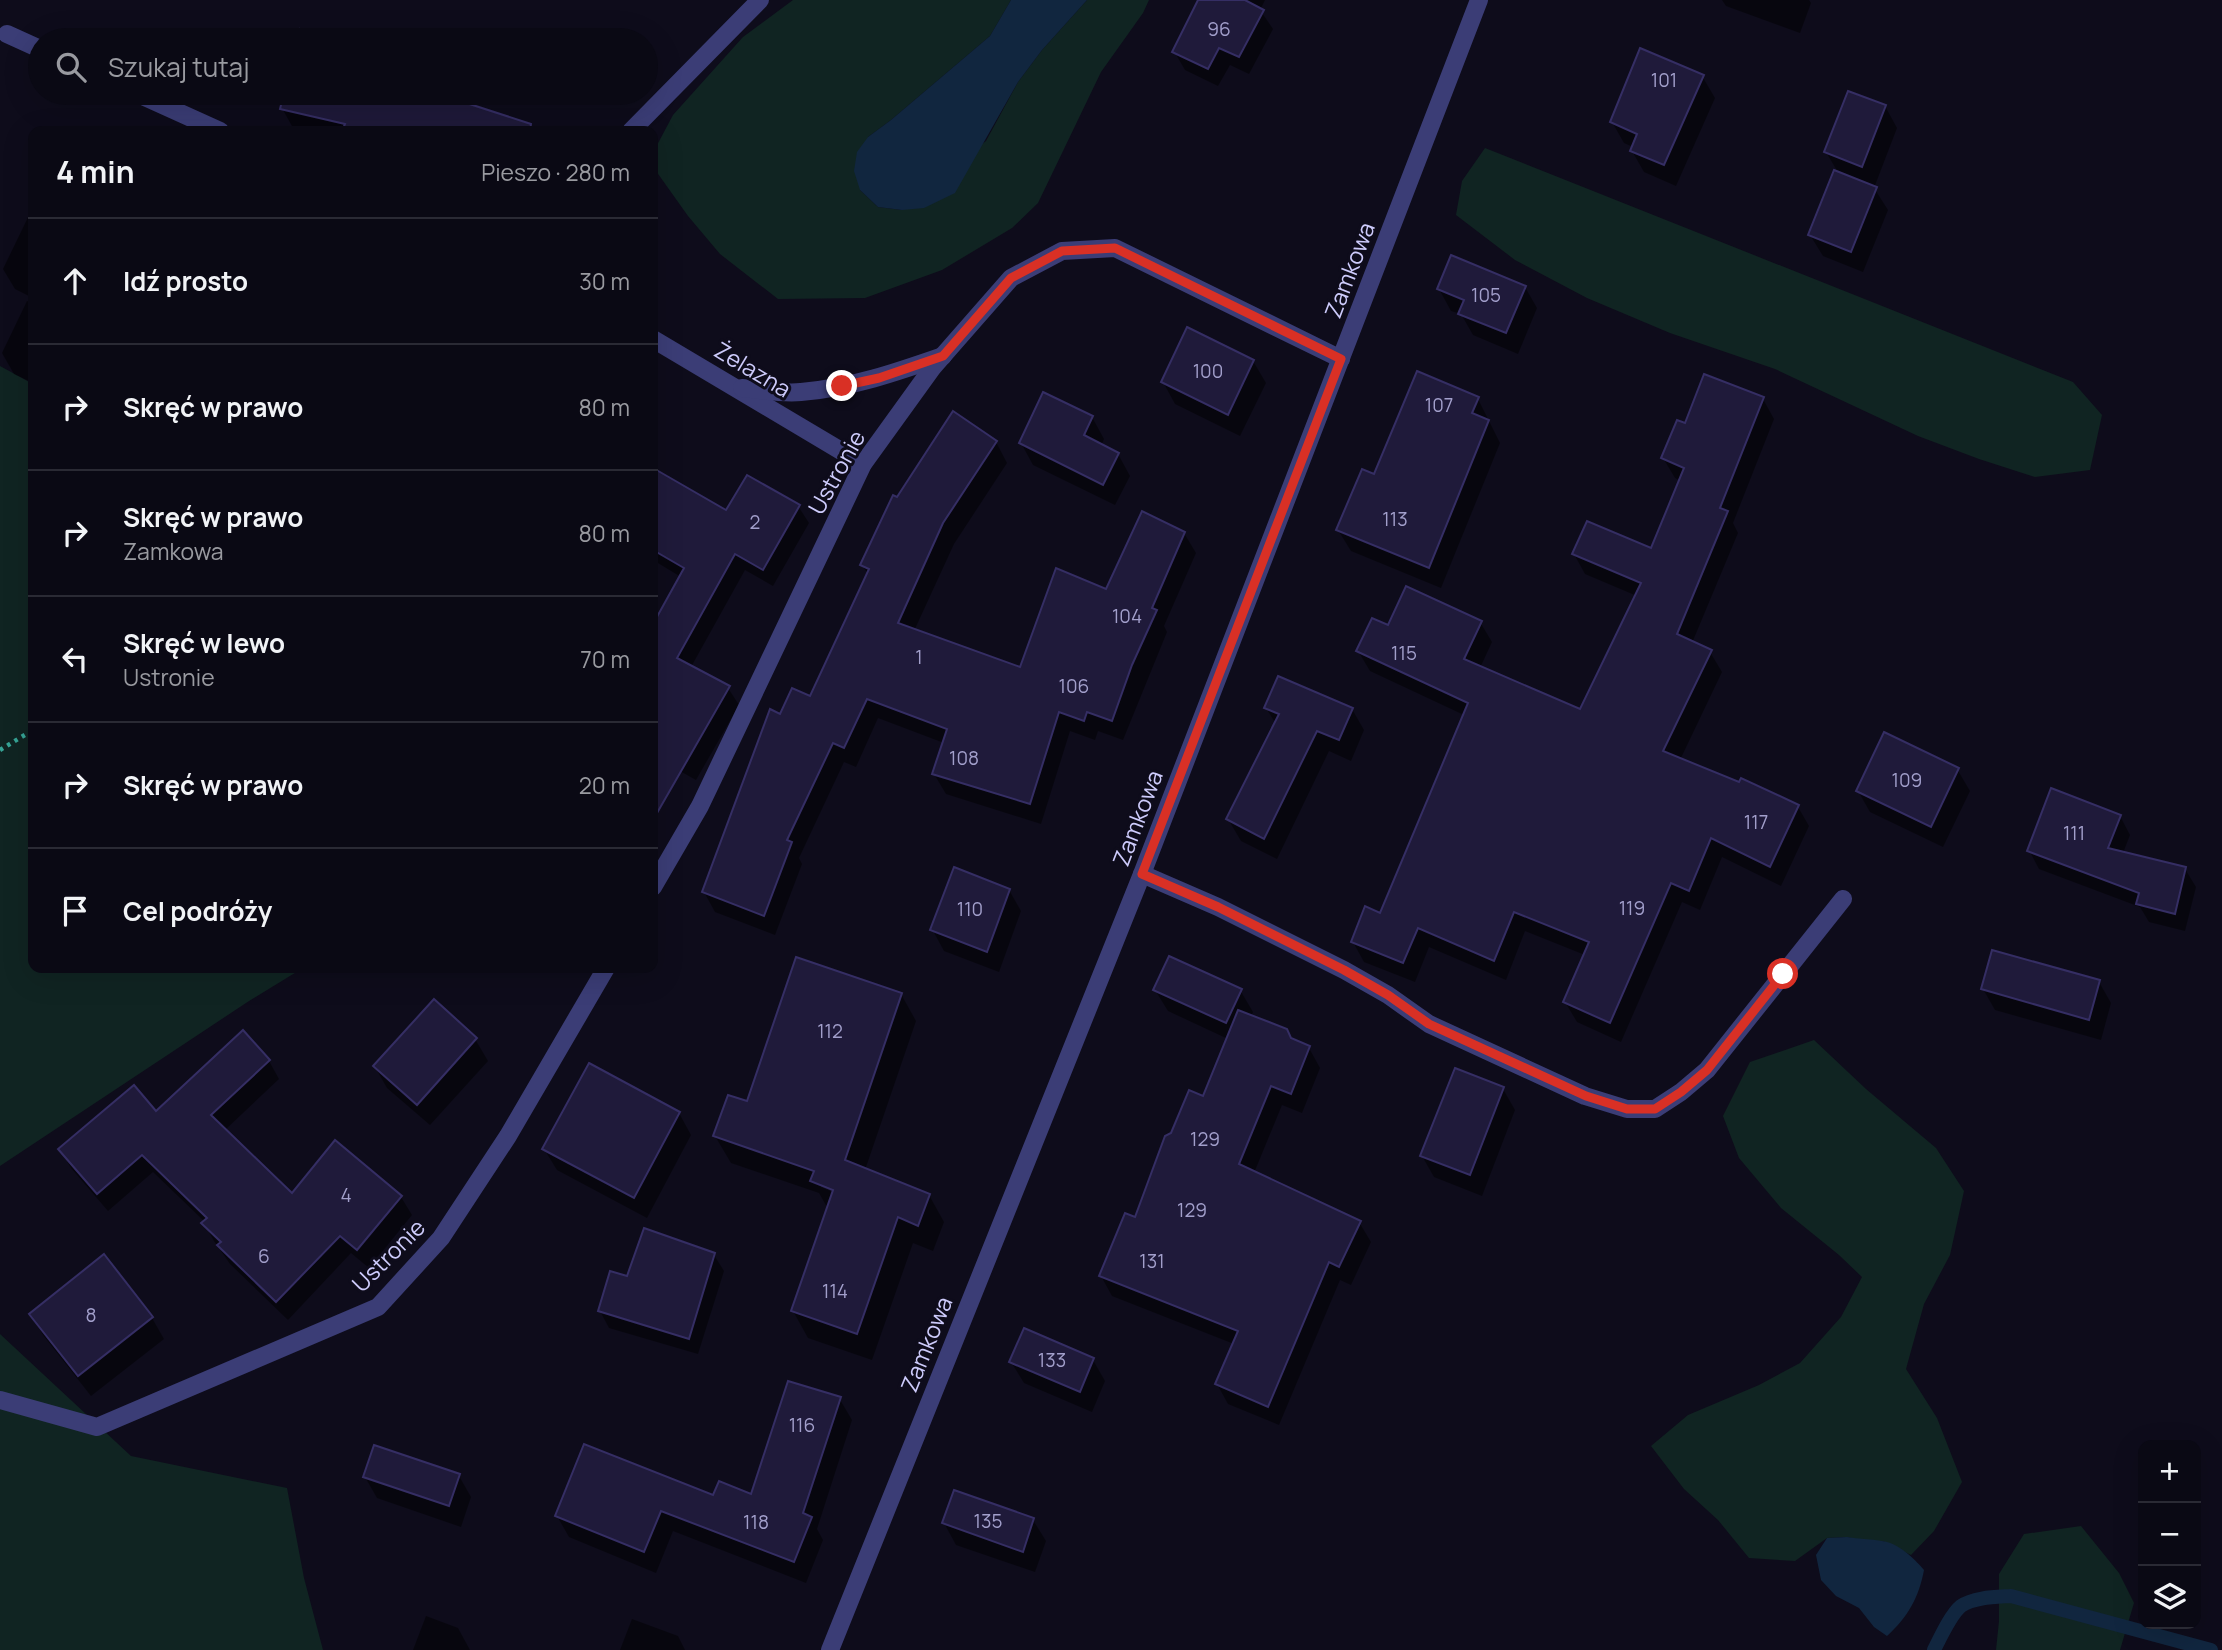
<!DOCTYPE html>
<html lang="pl">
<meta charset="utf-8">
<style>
body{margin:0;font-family:Manrope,sans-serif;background:#181722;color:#f1f3f6}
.controls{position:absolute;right:21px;bottom:21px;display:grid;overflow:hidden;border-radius:14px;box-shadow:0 7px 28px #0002}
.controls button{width:63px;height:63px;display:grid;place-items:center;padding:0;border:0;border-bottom:2px solid #2a2a34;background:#0a0914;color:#f1f3f6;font:35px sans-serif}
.stop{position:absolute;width:21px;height:21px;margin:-16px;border:5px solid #d93025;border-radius:50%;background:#fff}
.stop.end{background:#d93025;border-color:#fff;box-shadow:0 2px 7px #0008}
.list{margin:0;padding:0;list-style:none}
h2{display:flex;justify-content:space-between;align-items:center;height:91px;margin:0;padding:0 28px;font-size:30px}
h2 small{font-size:23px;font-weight:400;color:#999aa0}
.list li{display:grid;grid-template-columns:46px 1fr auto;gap:21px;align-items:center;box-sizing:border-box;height:126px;padding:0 28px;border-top:2px solid #2a2a34}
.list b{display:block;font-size:26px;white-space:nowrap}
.list p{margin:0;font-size:23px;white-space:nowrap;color:#999aa0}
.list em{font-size:23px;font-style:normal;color:#999aa0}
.icon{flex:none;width:38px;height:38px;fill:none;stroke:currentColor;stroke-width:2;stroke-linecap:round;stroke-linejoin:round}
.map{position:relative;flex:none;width:2222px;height:1650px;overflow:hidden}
.search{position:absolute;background:#0a0914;box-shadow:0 7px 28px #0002;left:28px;top:28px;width:630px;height:77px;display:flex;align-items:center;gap:18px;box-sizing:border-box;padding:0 24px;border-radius:38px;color:#999aa0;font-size:26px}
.panel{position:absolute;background:#0a0914;box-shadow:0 7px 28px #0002;left:28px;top:126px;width:630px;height:847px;border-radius:14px}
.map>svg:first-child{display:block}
</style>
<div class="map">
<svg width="2222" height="1650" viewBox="0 0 2222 1650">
<rect width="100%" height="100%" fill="#0e0c1b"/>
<g fill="#102422">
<path d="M793 0H1011L990 36 891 120 868 137 860 190 878 207 902 210 986 141 1018 82 1042 50 1087 0H1149L1143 13 1101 72 1038 203 1012 228 942 270 865 298 778 299 720 254 688 216 656 171V147L673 115 743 37Z"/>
<path d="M1485 148 2073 382 2102 415 2090 470 2035 477 1979 459 1918 436 1775 369 1670 333 1587 298 1515 260 1456 215 1462 181Z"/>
<path d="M0 366 33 384V968H303L249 1001 0 1166Z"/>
<path d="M1814 1040 1866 1089 1936 1148 1964 1191 1950 1255 1924 1304 1906 1369 1937 1418 1962 1482 1934 1531 1911 1555 1883 1541H1864L1847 1537 1827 1538 1795 1561 1749 1558 1718 1520 1684 1489 1651 1446 1688 1415 1759 1385 1800 1363 1841 1317 1862 1277 1839 1255 1781 1208 1739 1158 1723 1116 1750 1062Z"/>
<path d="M0 1334 131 1456 287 1488 304 1578 323 1650H0Z"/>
<path d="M2081 1526 2119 1573 2134 1603 2120 1650H1996L1999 1621V1574L2024 1534Z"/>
</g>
<g fill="#11263f">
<path d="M1011 0H1087L1042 50 1018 82 955 193 924 208 902 210 878 207 860 190 854 171 857 152 868 137 891 120 990 36Z"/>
<path d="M1847 1537C1859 1539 1870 1539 1882 1541 1898 1543 1913 1557 1924 1570 1919 1597 1908 1617 1887 1636L1874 1627 1859 1608 1836 1596 1821 1580 1816 1555 1827 1538Z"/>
</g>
<g fill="#0007" fill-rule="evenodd">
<path d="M1200 0H1265L1260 10 1273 29 1249 74 1230 65 1218 86 1185 70 1174 51Z"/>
<path d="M1722 0H1809L1811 3 1800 33 1726 6Z"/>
<path d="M1702 76 1715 98 1676 186 1644 172 1632 151 1633 147 1624 143 1612 122Z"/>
<path d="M286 93H465L463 103 521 123 526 131H306L293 128 282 108Z"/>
<path d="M1885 106 1897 128 1874 188 1888 210 1863 272 1823 256 1810 235 1839 174 1826 152Z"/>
<path d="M33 207V298L15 289 3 269Z"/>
<path d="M1525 287 1537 308 1518 354 1473 335 1461 314 1451 311 1439 289Z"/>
<path d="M27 301 33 304V383L14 374 2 353Z"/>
<path d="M1253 361 1266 383 1240 436 1175 404 1163 382Z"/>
<path d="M1478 399 1500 443 1441 588 1351 551 1338 530 1375 476Z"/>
<path d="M1763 399 1774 419 1733 523 1738 533 1692 643 1710 652 1722 672 1680 760 1798 807 1809 826 1781 886 1722 857 1700 910 1682 902 1621 1042 1577 1022 1565 1002 1585 955 1525 931 1506 980 1429 947 1415 982 1364 962 1353 942 1381 915 1464 715 1370 671 1358 651 1389 627 1480 622 1492 642 1480 668 1581 712 1637 596 1585 574 1574 554 1651 550 1681 481 1675 478 1663 458 1686 425Z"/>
<path d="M1092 417 1104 439 1101 446 1118 454 1130 476 1115 505 1033 465 1021 443Z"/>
<path d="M996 442 1007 463 954 544 914 631 1021 669 1107 591 1184 533 1196 553 1164 626 1167 632 1123 740 1098 731 1095 740 1070 731 1041 824 946 794 934 774 944 743 878 718 856 767 844 762 799 858 802 864 775 935 715 912 704 892 780 716 811 698 868 574 862 565 898 499Z"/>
<path d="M653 470 727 513 798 506 809 523 773 586 745 570 691 667 728 688 739 705 696 780 653 756V628L681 577 653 560Z"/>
<path d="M1266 708 1352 709 1364 730 1351 761 1329 751 1277 859 1241 841 1228 819 1276 724Z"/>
<path d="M1957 769 1970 791 1943 847 1870 812 1858 791Z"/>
<path d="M2120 816 2130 835 2123 853 2185 869 2196 887 2185 931 2149 922 2140 907 2039 869 2029 850Z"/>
<path d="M1009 890 1021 911 999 972 944 951 932 929Z"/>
<path d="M2099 982 2111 1003 2101 1040 1995 1010 1983 989Z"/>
<path d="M1155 990H1240L1253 1012 1251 1017 1309 1048 1320 1068 1302 1113 1282 1105 1254 1173 1359 1222 1371 1242 1351 1285 1340 1280 1279 1425 1228 1404 1217 1384 1234 1344 1112 1296 1101 1276 1136 1219 1172 1134 1203 1098 1228 1039 1168 1011Z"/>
<path d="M901 994 916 1021 865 1170 929 1195 944 1222 933 1251 913 1243 872 1360 808 1338 793 1311 827 1207 819 1193 731 1163 715 1136 748 1104ZM821 1183 841 1192 840 1195 821 1187Z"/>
<path d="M475 1039 488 1061 430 1125 387 1088 375 1067Z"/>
<path d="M269 1061 279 1079 225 1130 292 1195 401 1197 412 1215 369 1268 351 1253 288 1320 230 1264 214 1241 204 1223 205 1222 153 1172 108 1211 71 1168 60 1149 156 1113Z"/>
<path d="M1503 1089 1515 1110 1482 1196 1434 1177 1422 1156Z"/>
<path d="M679 1113 691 1135 647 1218 557 1170 544 1149Z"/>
<path d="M714 1255 724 1271 698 1354 609 1328 600 1311 628 1278Z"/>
<path d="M31 1314 152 1318 164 1339 91 1396 43 1335Z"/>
<path d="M1093 1360 1105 1381 1092 1412 1024 1383 1011 1362Z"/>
<path d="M839 1398 852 1420 817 1529 823 1540 806 1583 673 1531 656 1573 569 1537 557 1516 714 1498 752 1496Z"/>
<path d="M459 1476 471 1497 461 1527 377 1498 365 1477Z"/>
<path d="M1033 1520 1046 1541 1035 1572 956 1545 944 1523Z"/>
<path d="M426 1616 458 1628 470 1650H413Z"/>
<path d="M632 1619 678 1636 685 1650H620Z"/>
</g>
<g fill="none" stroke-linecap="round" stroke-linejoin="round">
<path stroke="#11263f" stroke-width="14" d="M1934 1650C1940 1638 1951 1614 1961 1606 1974 1597 1996 1597 2011 1596L2211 1650"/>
</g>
<g fill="#1f1a3a" stroke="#352e64" stroke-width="2">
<path d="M1198 0H1245L1264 10 1239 57 1219 48 1208 69 1172 52Z"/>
<path d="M300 29 344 40H298Z"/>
<path d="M1640 48 1704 75 1664 165 1630 151 1637 134 1610 122Z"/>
<path d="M1848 91 1886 105 1862 167 1824 152Z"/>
<path d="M284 93H449L448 97 531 124 530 131H342L345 124 280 109Z"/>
<path d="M1834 170 1877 187 1851 252 1808 235Z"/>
<path d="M1451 255 1526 286 1506 333 1458 314 1464 300 1437 289Z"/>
<path d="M1187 327 1254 360 1228 415 1161 382Z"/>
<path d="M1417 371 1479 397 1472 413 1489 420 1429 568 1336 530 1362 469 1374 474Z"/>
<path d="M1704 374 1764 397 1720 508 1728 511 1677 634 1712 650 1663 751 1739 782 1741 778 1799 805 1770 867 1711 838 1689 891 1671 883 1610 1023 1563 1002 1589 942 1514 912 1494 961 1418 928 1403 963 1351 942 1365 906 1380 913 1468 703 1356 651 1372 618 1388 625 1406 586 1482 621 1464 659 1580 709 1641 583 1572 554 1587 521 1651 548 1684 468 1661 458 1677 420 1685 423Z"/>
<path d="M1043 392 1093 416 1084 435 1119 453 1103 485 1019 443Z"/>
<path d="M953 411 997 441 943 523 898 623 1020 667 1056 568 1106 589 1142 511 1185 532 1152 608 1157 610 1132 665 1112 721 1087 712 1084 721 1059 712 1030 804 932 774 947 729 867 699 844 748 833 743 787 840 792 842 764 916 702 892 770 709 780 714 792 688 810 696 869 569 860 565 893 495 897 497Z"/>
<path d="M653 468 726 510 747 475 800 505 763 570 735 554 677 658 730 686 653 820V624L684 568 653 550Z"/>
<path d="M1278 676 1353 708 1339 740 1317 731 1264 839 1226 819 1279 714 1264 708Z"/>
<path d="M1884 732 1959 768 1931 827 1856 791Z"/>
<path d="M2051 788 2121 815 2108 848 2186 867 2175 914 2136 904 2139 893 2027 851Z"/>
<path d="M954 867 1010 889 987 952 930 930Z"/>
<path d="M1992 950 2100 980 2089 1020 1981 989Z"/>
<path d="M1169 956 1242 989 1226 1023 1153 990Z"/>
<path d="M796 957 902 993 845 1160 930 1194 918 1226 898 1217 857 1334 791 1311 833 1190 810 1181 814 1171 713 1136 728 1095 747 1101Z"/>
<path d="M434 999 477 1038 417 1105 373 1066Z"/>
<path d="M1238 1010 1287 1029 1291 1038 1310 1046 1291 1094 1271 1086 1239 1164 1361 1221 1339 1267 1329 1262 1268 1407 1215 1384 1238 1331 1099 1276 1125 1213 1135 1217 1165 1136 1171 1133 1189 1090 1203 1096Z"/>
<path d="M243 1030 270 1060 211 1115 292 1193 335 1140 402 1196 357 1250 340 1236 276 1302 217 1245 221 1242 201 1223 207 1218 142 1155 97 1194 58 1149 134 1085 156 1111Z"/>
<path d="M589 1063 680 1112 634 1198 542 1149Z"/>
<path d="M1455 1068 1504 1087 1470 1175 1420 1156Z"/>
<path d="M644 1228 715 1253 689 1339 598 1311 610 1271 627 1276Z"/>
<path d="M104 1254 153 1317 78 1376 29 1314Z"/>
<path d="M1024 1328 1094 1358 1080 1392 1009 1362Z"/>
<path d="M788 1381 841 1397 803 1513 812 1517 794 1562 661 1511 644 1552 555 1516 584 1444 713 1495 719 1481 751 1494Z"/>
<path d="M374 1445 460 1474 449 1506 363 1477Z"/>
<path d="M954 1490 1034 1518 1023 1552 942 1523Z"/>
</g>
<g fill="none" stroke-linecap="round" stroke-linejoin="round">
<path stroke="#36a395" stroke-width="4.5" stroke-dasharray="3.5 5" stroke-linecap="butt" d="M0 750 33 730"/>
<g stroke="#3b3d76" stroke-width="18">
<path d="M7 34 40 49"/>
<path d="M136 93 220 131"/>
<path d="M631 131 760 0"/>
<path d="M653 339 863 464"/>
<path d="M742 388C761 390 782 394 801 392 851 388 897 372 943 356"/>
<path d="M1142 874 1218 907 1344 970 1388 995 1429 1024 1585 1096 1627 1109H1655L1681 1092 1707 1070 1843 899"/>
<path d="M653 887 700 806 863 464 933 367 1011 278 1062 251 1115 248 1341 359"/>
<path d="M0 1400 97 1427 378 1307 441 1238 508 1136 606 968"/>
<path d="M830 1650 1142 874 1479 0"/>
</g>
</g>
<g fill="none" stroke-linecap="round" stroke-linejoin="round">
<path stroke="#d93025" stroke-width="9" d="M842 386 879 378 943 356 1011 278 1062 251 1115 248 1341 359 1142 874 1218 907 1344 970 1388 995 1429 1024 1586 1096 1627 1109H1655L1681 1092 1707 1070 1783 974"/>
</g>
<g text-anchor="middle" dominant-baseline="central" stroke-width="6" stroke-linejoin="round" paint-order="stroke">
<g font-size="19" fill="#a29fcb">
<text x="1219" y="29">96</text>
<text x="1664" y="80">101</text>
<text x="1486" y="295">105</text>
<text x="1208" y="371">100</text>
<text x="1439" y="405">107</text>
<text x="1395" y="519">113</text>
<text x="755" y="522">2</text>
<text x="1127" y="616">104</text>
<text x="1404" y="653">115</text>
<text x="919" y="657">1</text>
<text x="1074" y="686">106</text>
<text x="964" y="758">108</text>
<text x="1907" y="780">109</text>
<text x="1756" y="822">117</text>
<text x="2074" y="833">111</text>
<text x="1632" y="908">119</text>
<text x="970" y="909">110</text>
<text x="830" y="1031">112</text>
<text x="1205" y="1139">129</text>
<text x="346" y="1195">4</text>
<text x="1192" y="1210">129</text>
<text x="264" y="1256">6</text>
<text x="1152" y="1261">131</text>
<text x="835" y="1291">114</text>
<text x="91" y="1315">8</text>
<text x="1052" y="1360">133</text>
<text x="802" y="1425">116</text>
<text x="988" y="1521">135</text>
<text x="756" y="1522">118</text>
</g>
<g font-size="23" fill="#cdcbfb" stroke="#0e0c1b">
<text transform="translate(1349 270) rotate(-69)">Zamkowa</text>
<text transform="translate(753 369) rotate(31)">Żelazna</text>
<text transform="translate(836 472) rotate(-61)">Ustronie</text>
<text transform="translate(1137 818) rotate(-69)">Zamkowa</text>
<text transform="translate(388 1255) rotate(-45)">Ustronie</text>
<text transform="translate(926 1344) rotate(-68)">Zamkowa</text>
</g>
</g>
</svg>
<div class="controls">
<button>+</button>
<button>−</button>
<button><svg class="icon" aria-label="layers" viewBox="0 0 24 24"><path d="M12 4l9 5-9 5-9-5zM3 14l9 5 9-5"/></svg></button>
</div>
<div class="stop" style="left:1783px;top:974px"></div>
<div class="stop end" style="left:842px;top:386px"></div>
<div class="search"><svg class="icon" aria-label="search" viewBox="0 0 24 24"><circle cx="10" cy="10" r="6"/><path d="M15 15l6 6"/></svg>Szukaj tutaj</div>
<section class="panel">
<h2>4 min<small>Pieszo · 280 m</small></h2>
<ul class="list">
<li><svg class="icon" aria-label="ahead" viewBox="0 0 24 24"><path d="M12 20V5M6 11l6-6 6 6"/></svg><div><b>Idź prosto</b></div><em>30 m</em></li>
<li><svg class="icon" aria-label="right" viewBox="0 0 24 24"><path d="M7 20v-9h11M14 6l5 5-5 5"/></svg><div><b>Skręć w prawo</b></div><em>80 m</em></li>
<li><svg class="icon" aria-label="right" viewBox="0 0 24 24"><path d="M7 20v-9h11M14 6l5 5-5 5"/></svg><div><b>Skręć w prawo</b><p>Zamkowa</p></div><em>80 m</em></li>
<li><svg class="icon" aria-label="left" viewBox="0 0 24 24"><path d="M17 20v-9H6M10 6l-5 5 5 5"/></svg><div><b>Skręć w lewo</b><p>Ustronie</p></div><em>70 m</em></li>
<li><svg class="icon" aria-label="right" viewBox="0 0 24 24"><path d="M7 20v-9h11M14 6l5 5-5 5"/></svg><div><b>Skręć w prawo</b></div><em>20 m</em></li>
<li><svg class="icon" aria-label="arrive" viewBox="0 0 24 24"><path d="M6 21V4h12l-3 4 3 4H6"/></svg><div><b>Cel podróży</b></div></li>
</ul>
</section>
</div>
